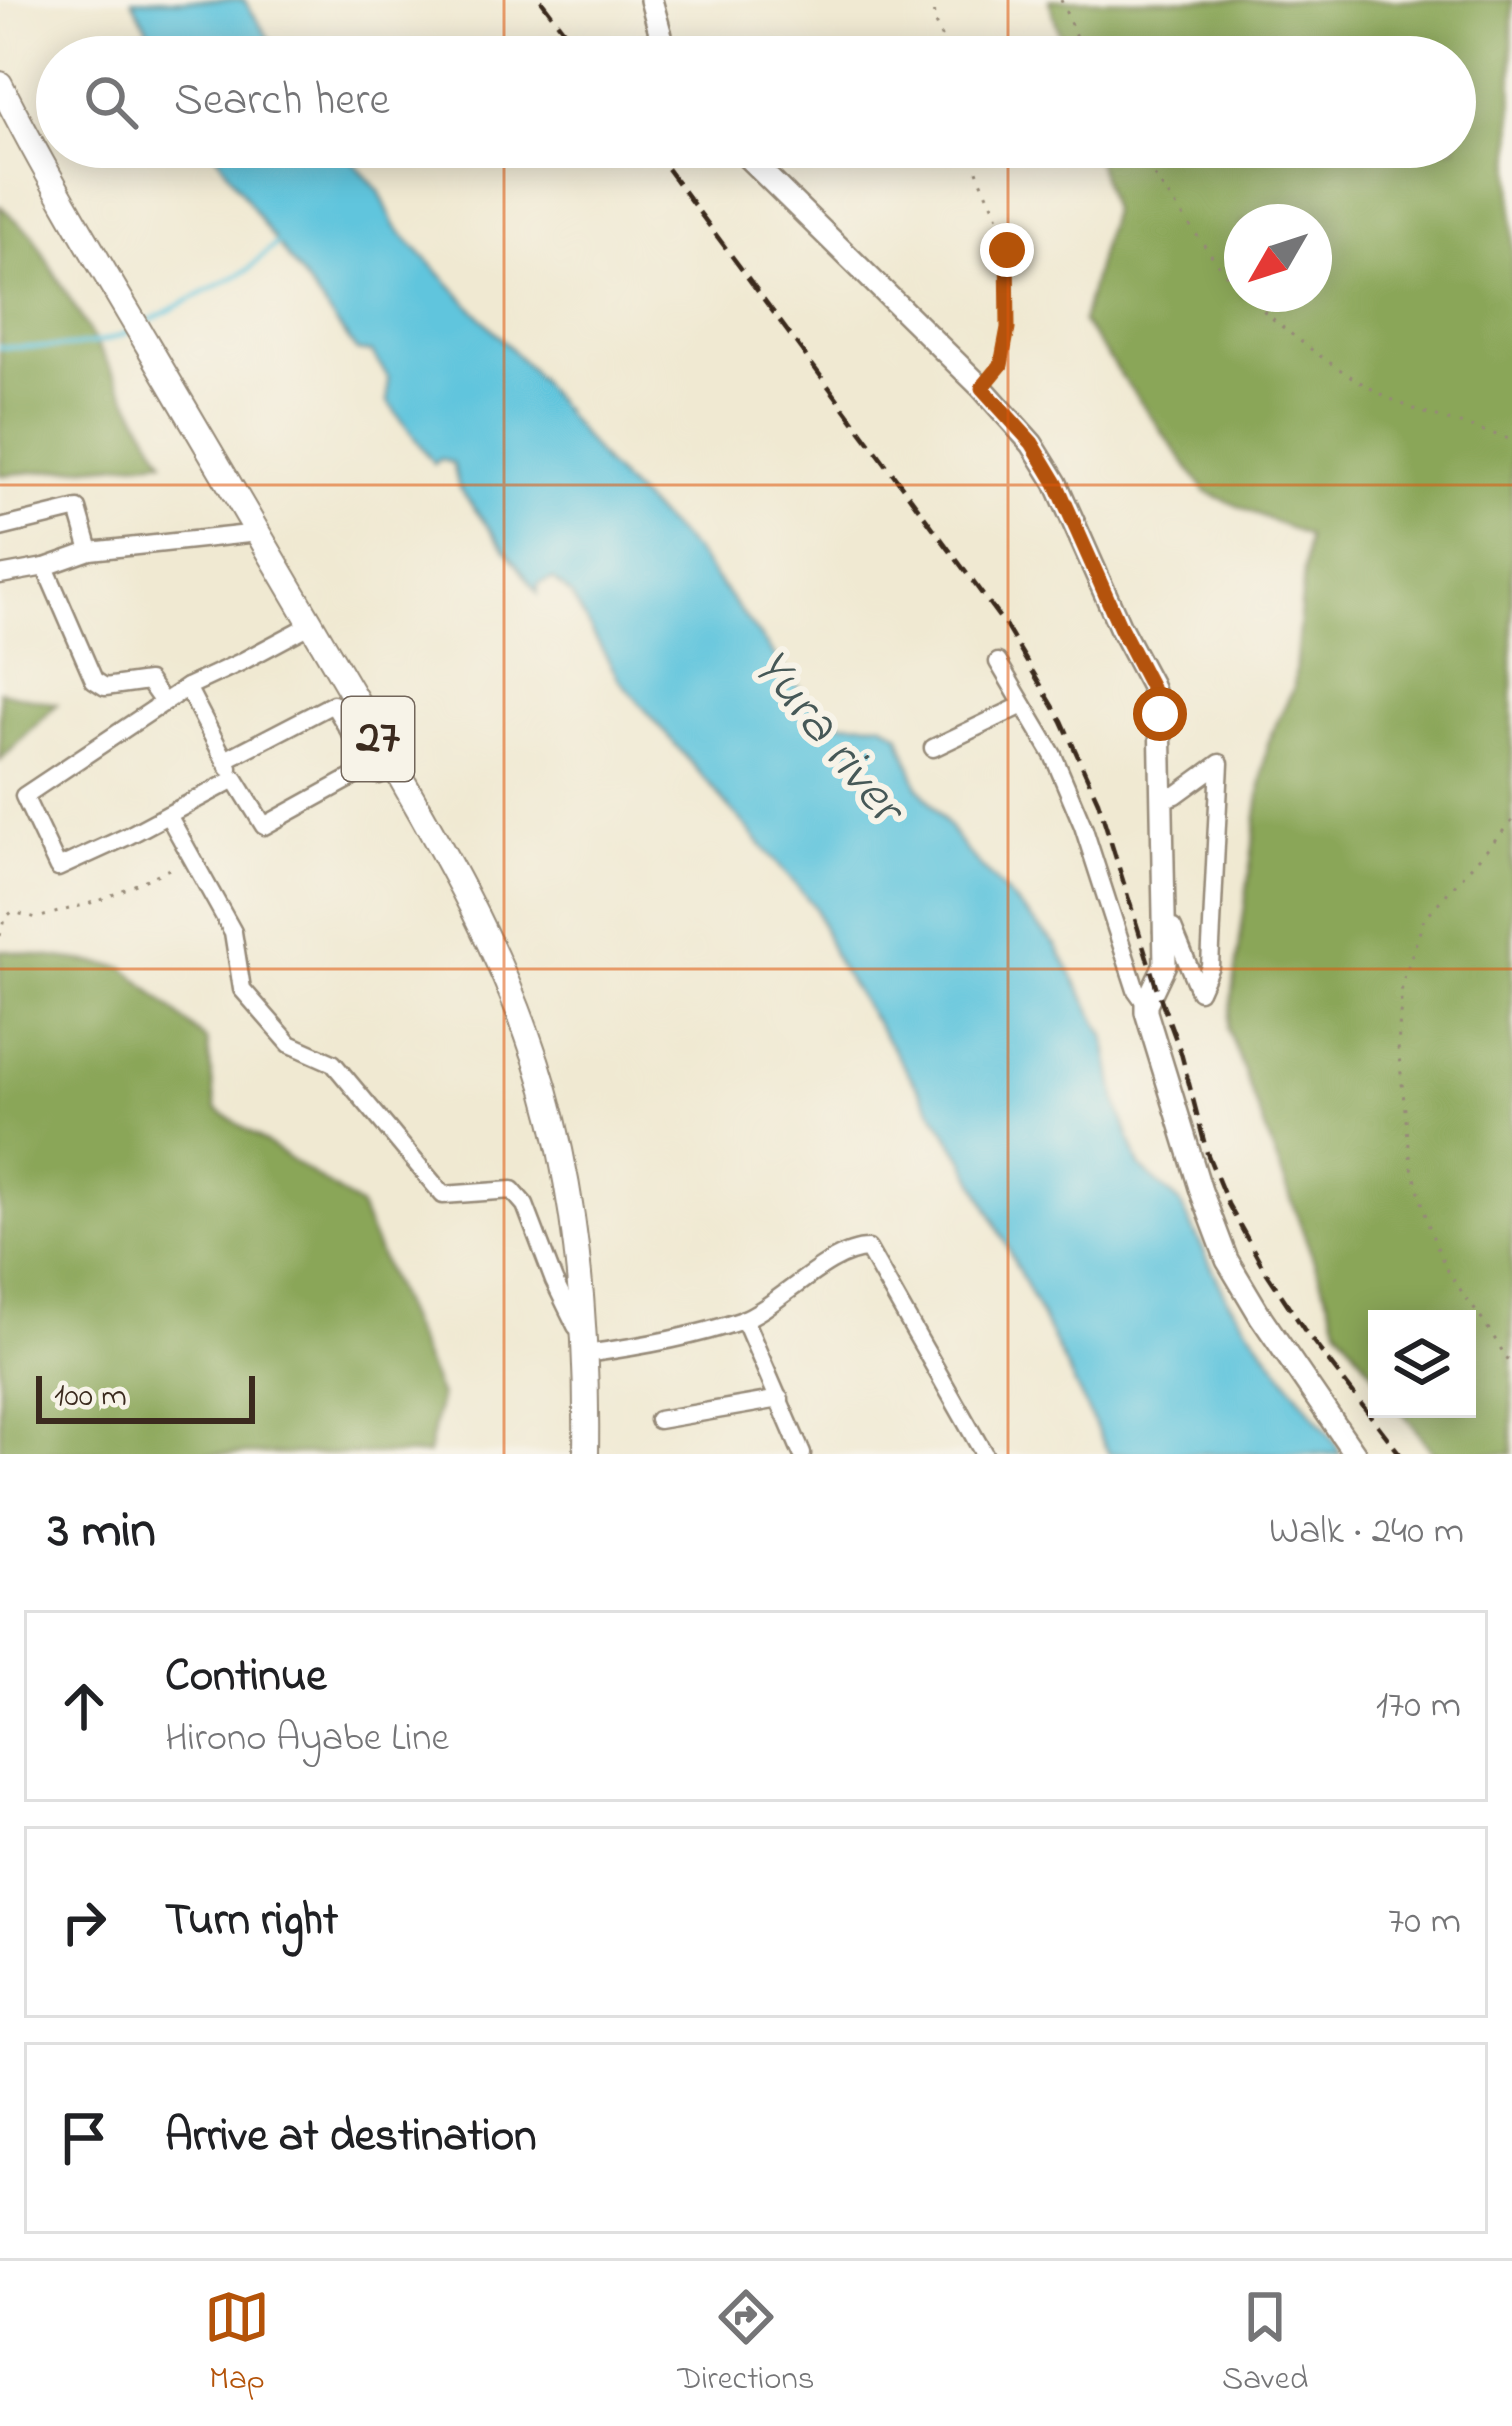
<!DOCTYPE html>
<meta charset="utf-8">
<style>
body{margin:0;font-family:"Indie Flower",sans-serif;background:#f6f6f6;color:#202124}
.controls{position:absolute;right:36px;bottom:36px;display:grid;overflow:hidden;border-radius:0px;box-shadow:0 6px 30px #0003}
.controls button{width:108px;height:108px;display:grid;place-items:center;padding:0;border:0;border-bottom:3px solid #e0e0e0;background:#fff;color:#202124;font:60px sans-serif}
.compass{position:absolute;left:1224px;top:204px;width:108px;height:108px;border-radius:50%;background:#fff;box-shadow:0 6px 30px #0003;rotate:231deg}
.scale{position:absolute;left:36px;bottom:30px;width:219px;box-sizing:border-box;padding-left:12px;border:6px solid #3b2a1e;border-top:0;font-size:33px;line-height:42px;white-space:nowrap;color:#3b2a1e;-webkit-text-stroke:9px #f7f3e8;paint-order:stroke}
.stop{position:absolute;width:36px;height:36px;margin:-27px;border:9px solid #b45309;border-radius:50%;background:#fff}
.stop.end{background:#b45309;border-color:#fff;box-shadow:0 3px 12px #0008}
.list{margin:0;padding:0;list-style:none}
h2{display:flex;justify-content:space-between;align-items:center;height:156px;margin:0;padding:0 48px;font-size:51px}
h2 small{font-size:39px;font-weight:400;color:#757577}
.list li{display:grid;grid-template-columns:78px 1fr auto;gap:36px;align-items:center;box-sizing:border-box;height:192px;margin:0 24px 24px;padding:0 24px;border:3px solid #e0e0e0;border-radius:0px}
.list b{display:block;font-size:45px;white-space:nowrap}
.list p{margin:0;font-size:39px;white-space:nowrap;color:#757577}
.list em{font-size:39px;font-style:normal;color:#757577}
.icon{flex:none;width:66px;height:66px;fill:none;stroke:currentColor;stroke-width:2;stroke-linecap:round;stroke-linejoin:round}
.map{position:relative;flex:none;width:1512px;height:1454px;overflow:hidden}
.search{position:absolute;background:#fff;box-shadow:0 6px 30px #0003;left:36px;right:36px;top:36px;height:132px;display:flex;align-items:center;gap:30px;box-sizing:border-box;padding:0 42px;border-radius:66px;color:#757577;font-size:45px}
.sheet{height:804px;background:#fff}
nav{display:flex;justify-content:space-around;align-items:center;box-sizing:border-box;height:168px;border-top:3px solid #e0e0e0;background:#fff;font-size:33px;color:#757577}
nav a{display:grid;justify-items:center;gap:6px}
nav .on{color:#b45309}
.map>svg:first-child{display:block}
</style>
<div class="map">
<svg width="1512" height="1454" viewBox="0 0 1512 1454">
<rect width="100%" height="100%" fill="#f7f3e8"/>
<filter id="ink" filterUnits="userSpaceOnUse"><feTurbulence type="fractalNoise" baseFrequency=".00833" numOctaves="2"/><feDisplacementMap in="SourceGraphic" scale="24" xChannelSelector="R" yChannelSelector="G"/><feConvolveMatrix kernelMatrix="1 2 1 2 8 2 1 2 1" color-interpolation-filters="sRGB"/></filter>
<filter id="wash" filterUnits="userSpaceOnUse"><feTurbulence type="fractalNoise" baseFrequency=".004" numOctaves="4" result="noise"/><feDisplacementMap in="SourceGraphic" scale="48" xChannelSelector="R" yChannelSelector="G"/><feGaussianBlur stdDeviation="2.7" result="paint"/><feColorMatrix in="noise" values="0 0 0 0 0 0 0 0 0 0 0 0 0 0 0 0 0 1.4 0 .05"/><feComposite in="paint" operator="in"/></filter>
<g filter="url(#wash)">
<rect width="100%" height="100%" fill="#f0e9d2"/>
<g fill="#8aa659" stroke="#62683c" stroke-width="3" fill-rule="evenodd">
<path d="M1049 0H1512V1454H1434L1400 1409H1467V1319H1377V1378L1338 1326 1228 1029 1267 743 1294 687 1307 536 1206 492 1082 322 1111 210 1093 147H1455V57H1067ZM1314 222V294H1242V222Z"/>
<path d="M0 206 32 234 164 460 0 475Z"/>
<path d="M0 691 57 704 0 761Z"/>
<path d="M0 950 124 967 207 1041 216 1109 359 1206 440 1397 428 1454H0Z"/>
</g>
<g fill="#60c5dd" stroke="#4e787e" stroke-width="3">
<path d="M132 0H244L281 57H163Z"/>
<path d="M212 147H340L379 191 395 226 530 369 607 467 695 552 825 722 882 723 899 734 917 784 966 851 1056 945 1105 1036 1117 1103 1140 1167 1180 1203 1228 1300 1335 1443 1340 1454H1109L965 1161 836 961 814 906 619 679 571 595 553 579 538 584V593L459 488 453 463 440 459 434 464 388 402V377L372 353 357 351 265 227Z"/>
</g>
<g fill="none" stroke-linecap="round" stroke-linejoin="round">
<g stroke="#60c5dd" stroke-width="4.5">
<path d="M145 323 248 270 278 242"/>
<path d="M0 347C42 347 92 351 130 331"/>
</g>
</g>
</g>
<g filter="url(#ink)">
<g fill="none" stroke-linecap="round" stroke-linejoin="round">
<defs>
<g id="minor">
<path d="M0 528 78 509 90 551"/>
<path d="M45 567 94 680 105 687 148 681 163 702"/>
<path d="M0 575 45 567 90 551 258 533"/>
<path d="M312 624 241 662 187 687 24 796 58 868 126 837 235 779 264 826 371 767 379 775 394 767"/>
<path d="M998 662 1053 755 1083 826 1136 990 1146 1004"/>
<path d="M187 687 229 768"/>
<path d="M933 748 1023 705"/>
<path d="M225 760 333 704 371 767"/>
<path d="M1160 800 1176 795 1220 763 1210 966 1199 991 1173 928 1162 931"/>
<path d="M168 815 233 932 242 989 290 1044 333 1063 443 1195 512 1190 525 1205 554 1281 576 1326 583 1327"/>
<path d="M744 1319 802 1454"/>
<path d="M585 1354C637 1347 690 1338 740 1321 778 1307 828 1249 868 1249L984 1454"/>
<path d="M658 1420 780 1399"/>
</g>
<g id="major">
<path d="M651 0 667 57"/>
<path d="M737 147 982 388 1032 444 1056 483 1120 627 1151 685 1160 714 1165 964 1146 1004V1012L1201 1191 1227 1260 1261 1317 1355 1454"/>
</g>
<path id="highway" d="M0 84C45 173 96 258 147 344 219 467 292 589 363 712 423 817 486 919 527 1034 575 1165 588 1316 586 1454"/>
</defs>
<use href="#minor" stroke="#968a78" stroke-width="21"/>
<use href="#major" stroke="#968a78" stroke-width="26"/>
<use href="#highway" stroke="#968a78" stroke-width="28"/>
<g stroke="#968a78" stroke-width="3" stroke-dasharray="3 9" stroke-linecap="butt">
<path d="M933 0 934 21 950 57"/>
<path d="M1061 0 1084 57"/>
<path d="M971 147C974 172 989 194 998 217 1009 249 1018 347 995 373"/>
<path d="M1133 147 1223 271 1242 290"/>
<path d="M1246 294C1288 336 1359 388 1414 409 1446 421 1480 429 1512 440"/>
<path d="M1512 821 1424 919 1402 984 1398 1047 1411 1164 1430 1230 1447 1271 1490 1331 1512 1367"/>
<path d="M0 936 4 919 12 912 37 918 101 900 176 866"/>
</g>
<use href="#minor" stroke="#fff" stroke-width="16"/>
<use href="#major" stroke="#fff" stroke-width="21"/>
<use href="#highway" stroke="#fff" stroke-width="24"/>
<g stroke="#3b2a1e" stroke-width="4.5" stroke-dasharray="18 9" stroke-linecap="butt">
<path d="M541 0 584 57"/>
<path d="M651 147 1005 625 1062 721 1098 801 1156 986 1181 1053 1207 1153 1228 1204 1263 1267 1305 1331 1400 1454"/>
</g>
</g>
</g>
<g fill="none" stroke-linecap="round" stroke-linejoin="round" filter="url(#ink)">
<path stroke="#b45309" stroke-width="15" d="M1007 250 1008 328 1001 365 982 388 1032 443 1056 483 1120 627 1150 685 1160 714"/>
</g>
<path fill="none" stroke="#df570d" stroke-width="3" stroke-opacity="0.55" d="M504 0V57M1008 0V57M504 147V1454M1008 147V1454M0 485H1512M0 969H1512"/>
<g text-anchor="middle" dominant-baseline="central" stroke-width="12" stroke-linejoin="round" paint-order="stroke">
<rect fill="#f7f3e8" stroke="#73665b" stroke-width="3" x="342" y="697" width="72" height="84" rx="9"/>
<g font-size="48" font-weight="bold" fill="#3b2a1e">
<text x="378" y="739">27</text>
</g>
<g font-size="54" font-style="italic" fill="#465857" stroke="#f7f3e8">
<text transform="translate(826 737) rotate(51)">Yura river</text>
</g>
</g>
</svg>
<div class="controls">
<button><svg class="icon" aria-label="layers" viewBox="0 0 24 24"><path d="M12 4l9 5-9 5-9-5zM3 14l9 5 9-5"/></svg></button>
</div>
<svg class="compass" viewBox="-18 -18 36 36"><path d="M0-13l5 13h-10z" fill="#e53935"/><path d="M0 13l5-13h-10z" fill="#757577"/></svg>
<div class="scale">100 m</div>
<div class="stop" style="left:1160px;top:714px"></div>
<div class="stop end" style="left:1007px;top:250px"></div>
<div class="search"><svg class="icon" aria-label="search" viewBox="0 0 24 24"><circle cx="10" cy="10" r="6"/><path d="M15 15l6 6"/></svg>Search here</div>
</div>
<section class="sheet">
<h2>3 min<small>Walk · 240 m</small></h2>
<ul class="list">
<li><svg class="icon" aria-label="ahead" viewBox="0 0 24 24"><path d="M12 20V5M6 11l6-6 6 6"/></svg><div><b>Continue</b><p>Hirono Ayabe Line</p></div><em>170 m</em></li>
<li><svg class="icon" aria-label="right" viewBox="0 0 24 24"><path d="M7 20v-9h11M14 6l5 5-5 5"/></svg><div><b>Turn right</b></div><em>70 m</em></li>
<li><svg class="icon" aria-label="arrive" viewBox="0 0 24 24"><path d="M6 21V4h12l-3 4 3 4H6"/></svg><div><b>Arrive at destination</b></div></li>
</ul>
</section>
<nav>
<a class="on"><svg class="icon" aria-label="map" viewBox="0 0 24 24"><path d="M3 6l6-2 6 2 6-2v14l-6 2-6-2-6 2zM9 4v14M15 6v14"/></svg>Map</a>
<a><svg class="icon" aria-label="directions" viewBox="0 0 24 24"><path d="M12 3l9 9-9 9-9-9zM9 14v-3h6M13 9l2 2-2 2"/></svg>Directions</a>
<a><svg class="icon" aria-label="saved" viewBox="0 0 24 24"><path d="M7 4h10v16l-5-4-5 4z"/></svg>Saved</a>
</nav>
